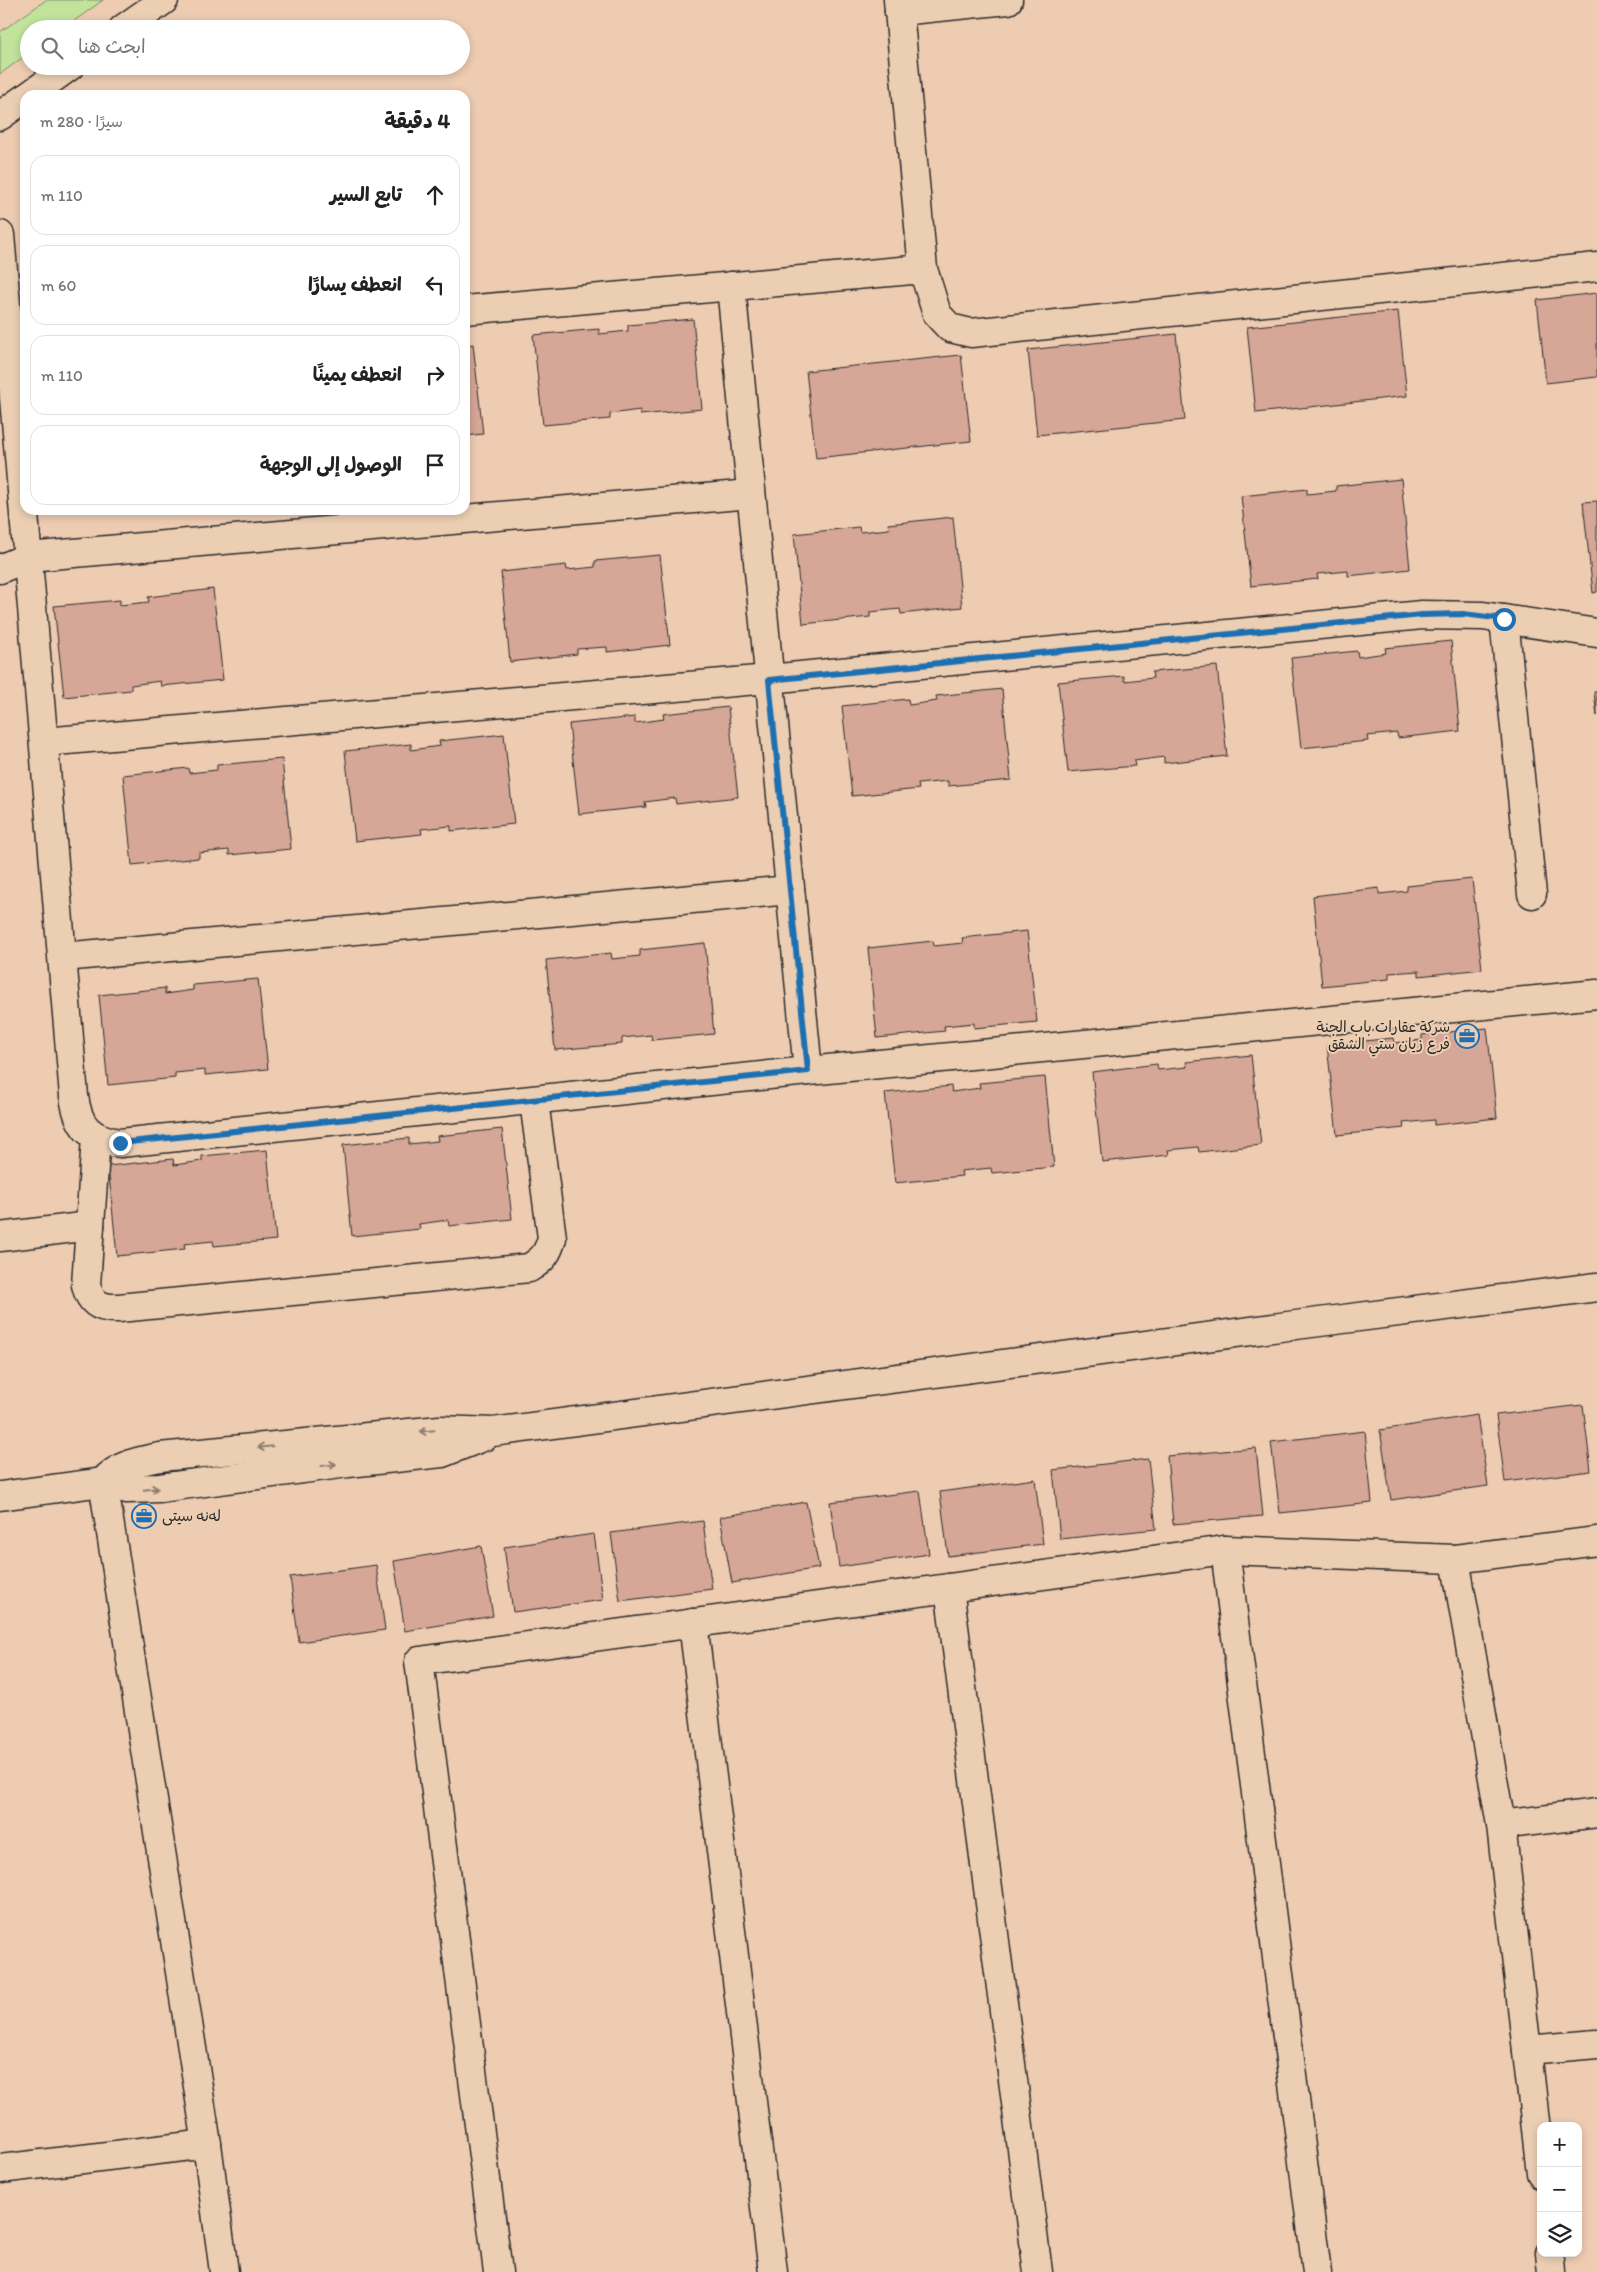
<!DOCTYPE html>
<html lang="ar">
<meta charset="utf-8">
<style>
body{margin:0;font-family:Itim,"Playpen Sans Arabic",sans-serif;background:#f2f2f2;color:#222;direction:rtl}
.controls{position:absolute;right:15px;bottom:15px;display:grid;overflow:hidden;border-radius:10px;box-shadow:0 2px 8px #0003}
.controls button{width:45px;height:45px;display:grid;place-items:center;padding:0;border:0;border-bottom:1px solid #e0e0e0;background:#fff;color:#222;font:25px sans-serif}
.stop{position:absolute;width:15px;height:15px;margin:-11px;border:4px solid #1f6fb2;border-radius:50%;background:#fff}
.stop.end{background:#1f6fb2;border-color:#fff;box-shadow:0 1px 5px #0008}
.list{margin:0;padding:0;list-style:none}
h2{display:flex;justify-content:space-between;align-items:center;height:65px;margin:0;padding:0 20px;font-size:21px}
h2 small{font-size:16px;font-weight:400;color:#767676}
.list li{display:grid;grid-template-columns:32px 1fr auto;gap:15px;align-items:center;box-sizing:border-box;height:80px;margin:0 10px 10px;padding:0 10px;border:1px solid #e0e0e0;border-radius:15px}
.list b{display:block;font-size:19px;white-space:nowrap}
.list em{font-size:16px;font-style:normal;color:#767676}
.icon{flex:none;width:28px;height:28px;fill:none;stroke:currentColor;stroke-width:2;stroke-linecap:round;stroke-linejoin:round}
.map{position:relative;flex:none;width:1597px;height:2272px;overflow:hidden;direction:ltr}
.search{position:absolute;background:#fff;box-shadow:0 2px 8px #0003;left:20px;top:20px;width:450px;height:55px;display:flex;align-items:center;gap:12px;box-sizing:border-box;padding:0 18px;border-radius:28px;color:#767676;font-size:19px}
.panel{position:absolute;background:#fff;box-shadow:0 2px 8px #0003;left:20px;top:90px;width:450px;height:425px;border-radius:15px;direction:rtl}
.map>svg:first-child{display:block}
</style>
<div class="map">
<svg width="1597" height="2272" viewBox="0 0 1597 2272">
<rect width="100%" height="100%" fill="#eeccb2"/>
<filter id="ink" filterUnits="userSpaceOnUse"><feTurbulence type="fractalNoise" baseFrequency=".02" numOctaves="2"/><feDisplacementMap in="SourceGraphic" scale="10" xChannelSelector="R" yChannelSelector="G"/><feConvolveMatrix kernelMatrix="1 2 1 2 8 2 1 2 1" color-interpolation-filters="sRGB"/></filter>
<g filter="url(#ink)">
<path fill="#c1e39c" stroke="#768764" d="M46 0H103L63 29H29V53L0 74V32Z"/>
<g fill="#d6a697" stroke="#2b2b2b">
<path d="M1597 293V377L1546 383 1537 300Z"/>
<path d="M1398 311 1407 396 1256 413 1247 327Z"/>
<path d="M693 319 702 409 640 415V410L610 414V419L543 425 533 335 599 329V334L628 331V325Z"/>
<path d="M1176 334 1185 420 1037 435 1028 350Z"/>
<path d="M473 344 483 434 465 436V345Z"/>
<path d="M961 355 971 441 816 458 806 371Z"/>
<path d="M1401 479 1410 569 1348 576V571L1317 574 1318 579 1251 586 1241 496 1307 489V494L1336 491V486Z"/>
<path d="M1597 501V592L1593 593 1583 502Z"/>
<path d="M953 517 962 607 901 614 900 609 870 612V617L803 624 794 534 859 527 860 532 889 529 888 524Z"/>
<path d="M660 555 670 645 607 652V647L577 649V654L510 662 501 572 566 565 567 570 595 567V561Z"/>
<path d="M213 589 223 680 161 686 160 681 131 685V690L64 697 54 606 120 600V605L149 602 148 597Z"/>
<path d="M1451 641 1460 731 1398 738 1397 733 1367 736 1368 741 1301 748 1291 658 1357 651 1358 657 1386 653 1385 648Z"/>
<path d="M1217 666 1227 756 1164 763V757L1134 761 1135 766 1068 772 1058 682 1124 676V681L1153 678 1152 672Z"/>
<path d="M1002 689 1011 780 948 786V781L918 784 919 789 852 796 842 706 908 699 909 705 937 701 936 696Z"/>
<path d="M1594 692H1597V716Z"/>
<path d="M728 707 738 797 676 804 675 798 645 802 646 807 579 814 569 724 635 717V723L664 719 663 714Z"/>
<path d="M504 734 514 824 451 831V826L421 829 422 834 355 841 345 751 411 744V750L440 746 439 741Z"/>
<path d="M282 759 291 849 229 855V850L199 853V858L132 865 123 775 188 768 189 773 217 770V765Z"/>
<path d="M1472 879 1482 969 1419 976V971L1389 973V979L1322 986 1313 896 1379 888V894L1407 891V886Z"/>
<path d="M1027 931 1037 1022 974 1028V1023L944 1026 945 1031 877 1038 868 948 933 941 934 946 963 943 962 938Z"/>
<path d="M705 943 714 1034 652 1040 651 1035 622 1038V1044L555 1050 546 960 611 953 612 959 640 956V950Z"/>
<path d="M258 979 268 1069 205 1075V1070L175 1073V1078L108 1085 99 995 165 988V994L193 990V985Z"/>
<path d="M1487 1028 1497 1118 1434 1125V1120L1403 1123 1404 1128 1337 1135 1327 1045 1393 1038 1394 1043 1422 1040V1035Z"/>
<path d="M1251 1055 1261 1145 1199 1152 1198 1147 1168 1150 1169 1155 1102 1162 1092 1072 1157 1064 1158 1070 1187 1067 1186 1062Z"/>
<path d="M1045 1077 1054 1167 992 1173 991 1168 961 1171 962 1176 895 1183 885 1093 951 1086 952 1092 980 1088 979 1083Z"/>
<path d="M502 1129 512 1219 449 1226 448 1220 419 1224 420 1229 352 1236 343 1145 409 1138V1144L438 1141 437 1136Z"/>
<path d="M267 1150 276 1240 214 1246 213 1241 184 1244 185 1249 117 1256 108 1166 173 1159 174 1165 202 1161V1156Z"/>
<path d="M1583 1405 1591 1471 1505 1482 1496 1415Z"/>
<path d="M1477 1415 1488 1486 1391 1500 1380 1430Z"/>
<path d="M1365 1431 1372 1503 1280 1513 1271 1442Z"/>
<path d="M1256 1448 1263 1516 1173 1524 1167 1456Z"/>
<path d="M1148 1459 1156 1529 1060 1539 1053 1470Z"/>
<path d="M1035 1479 1043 1544 948 1556 940 1492Z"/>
<path d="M920 1491 929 1554 839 1567 830 1502Z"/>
<path d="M806 1502 819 1568 732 1583 720 1517Z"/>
<path d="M703 1521 712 1589 620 1601 611 1533Z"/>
<path d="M594 1534 603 1600 513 1612 504 1547Z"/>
<path d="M481 1546 493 1616 405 1631 394 1561Z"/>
<path d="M376 1565 385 1630 299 1642 290 1577Z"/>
</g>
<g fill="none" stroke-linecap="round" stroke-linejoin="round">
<defs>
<g id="minor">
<path d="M898 0 923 269 937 314 950 328 971 333 1597 267"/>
<path d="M899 11 1008 0"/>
<path d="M123 29 164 0"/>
<path d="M30 95 70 66"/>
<path d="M0 116 25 98"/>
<path d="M0 235 74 1096C78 1126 89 1139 120 1143L808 1071 1597 994"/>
<path d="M731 286 808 1071"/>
<path d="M465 310 923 269"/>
<path d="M0 569 28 557 751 494"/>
<path d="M1504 619 1532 894"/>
<path d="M44 742 769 679 1422 615 1483 616 1597 633"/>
<path d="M63 957 790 890"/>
<path d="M96 1137 86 1285C90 1303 101 1309 119 1308L529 1268C543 1260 548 1253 552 1238L534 1101"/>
<path d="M0 1237 90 1226"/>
<path d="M103 1482C118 1465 138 1461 160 1457L440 1430 493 1432 1280 1327 1597 1287"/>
<path d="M103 1482 207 2144 224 2272"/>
<path d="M0 1496 103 1482 127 1489 160 1488 348 1463 442 1453 485 1436"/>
<path d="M1225 1550 1317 2272"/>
<path d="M1455 1559 1501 1825 1541 2173"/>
<path d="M949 1588 1038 2272"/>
<path d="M693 1623 773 2272"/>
<path d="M1501 1825 1597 1813"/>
<path d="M1527 2050 1597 2044"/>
<path d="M0 2169 207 2144"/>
<path d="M1550 2253 1552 2272"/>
<path d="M498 2272 419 1661 1225 1550 1455 1559 1597 1541"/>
</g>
</defs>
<use href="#minor" stroke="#2b2b2b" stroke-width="31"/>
<use href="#minor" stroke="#eccfb3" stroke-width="28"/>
</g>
<defs><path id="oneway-shaft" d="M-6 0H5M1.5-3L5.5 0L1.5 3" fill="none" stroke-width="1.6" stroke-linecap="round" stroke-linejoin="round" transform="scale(1.25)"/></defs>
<g stroke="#8c7d6f">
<use href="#oneway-shaft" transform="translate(427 1431) rotate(175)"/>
<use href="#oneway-shaft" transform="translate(265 1447) rotate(174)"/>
<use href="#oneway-shaft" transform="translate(329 1465) rotate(-8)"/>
<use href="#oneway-shaft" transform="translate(151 1489) rotate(-6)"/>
</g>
</g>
<g fill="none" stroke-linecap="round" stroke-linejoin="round" filter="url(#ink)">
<path stroke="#1f6fb2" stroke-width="6" d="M120 1143 808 1071 769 680 1422 615 1463 614 1504 619"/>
</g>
<defs>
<symbol id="office-ring" viewBox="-11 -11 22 22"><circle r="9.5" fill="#eccfb3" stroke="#1f6fb2" stroke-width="1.5"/><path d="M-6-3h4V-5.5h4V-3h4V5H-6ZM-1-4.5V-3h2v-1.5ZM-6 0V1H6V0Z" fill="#1f6fb2"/></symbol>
</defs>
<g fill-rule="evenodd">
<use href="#office-ring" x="1453" y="1022" width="28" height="28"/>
<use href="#office-ring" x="130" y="1502" width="28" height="28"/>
</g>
<g text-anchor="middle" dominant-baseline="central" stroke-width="4" stroke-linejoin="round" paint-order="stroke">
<g font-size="15" fill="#2b2b2b" stroke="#eccfb3" text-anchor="end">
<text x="1450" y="1027">شرکة عقارات باب الجنة<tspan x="1450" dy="17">فرع زیان ستي الشقق</tspan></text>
<text x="162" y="1516" text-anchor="start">لەنە سیتی</text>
</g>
</g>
</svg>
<div class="controls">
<button>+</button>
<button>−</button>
<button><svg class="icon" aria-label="layers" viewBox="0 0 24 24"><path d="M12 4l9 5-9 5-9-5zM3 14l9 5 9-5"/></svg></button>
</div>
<div class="stop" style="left:1504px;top:619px"></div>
<div class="stop end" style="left:120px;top:1143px"></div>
<div class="search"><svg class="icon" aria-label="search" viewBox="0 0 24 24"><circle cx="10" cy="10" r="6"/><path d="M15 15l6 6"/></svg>ابحث هنا</div>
<section class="panel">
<h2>4 دقيقة<small>سيرًا · 280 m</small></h2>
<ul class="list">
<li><svg class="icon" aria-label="ahead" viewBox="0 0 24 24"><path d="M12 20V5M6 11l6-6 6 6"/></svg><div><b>تابع السير</b></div><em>110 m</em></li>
<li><svg class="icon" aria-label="left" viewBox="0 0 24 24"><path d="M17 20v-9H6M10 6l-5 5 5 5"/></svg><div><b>انعطف يسارًا</b></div><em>60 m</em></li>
<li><svg class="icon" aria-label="right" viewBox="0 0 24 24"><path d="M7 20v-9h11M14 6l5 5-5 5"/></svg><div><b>انعطف يمينًا</b></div><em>110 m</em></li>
<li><svg class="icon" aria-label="arrive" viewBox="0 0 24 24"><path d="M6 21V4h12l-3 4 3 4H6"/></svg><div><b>الوصول إلى الوجهة</b></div></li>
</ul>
</section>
</div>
